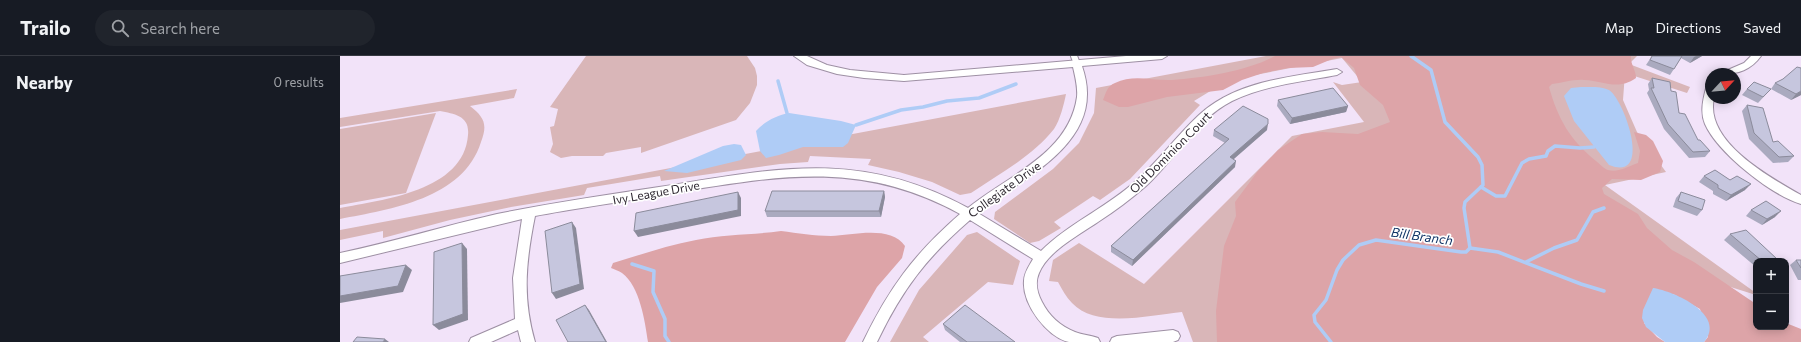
<!DOCTYPE html>
<meta charset="utf-8">
<style>
body{margin:0;font-family:Commissioner,sans-serif;background:#20242c;color:#f1f3f6}
.controls{position:absolute;right:12px;bottom:12px;display:grid;overflow:hidden;border-radius:8px;box-shadow:0 2px 10px #0003}
.controls button{width:36px;height:36px;display:grid;place-items:center;padding:0;border:0;border-bottom:1px solid #363941;background:#171b24;color:#f1f3f6;font:20px sans-serif}
.compass{position:absolute;left:1365px;top:12px;width:36px;height:36px;border-radius:50%;background:#171b24;box-shadow:0 2px 10px #0003;rotate:64deg}
.list{margin:0;padding:0;list-style:none}
h2{display:flex;justify-content:space-between;align-items:center;height:52px;margin:0;padding:0 16px;font-size:17px}
h2 small{font-size:13px;font-weight:400;color:#9ea1a6}
.icon{flex:none;width:22px;height:22px;fill:none;stroke:currentColor;stroke-width:2;stroke-linecap:round;stroke-linejoin:round}
.map{position:relative;flex:none;width:1461px;height:286px;overflow:hidden}
header{display:flex;align-items:center;gap:24px;box-sizing:border-box;height:56px;padding:0 20px;background:#171b24;border-bottom:1px solid #363941}
header strong{font-size:19px}
nav{display:flex;gap:22px;margin-inline-start:auto;font-size:14px}
.search{width:280px;height:36px;background:#20242c;display:flex;align-items:center;gap:10px;box-sizing:border-box;padding:0 14px;border-radius:22px;color:#9ea1a6;font-size:15px}
main{display:flex}
aside{flex:1;background:#171b24}
.map>svg:first-child{display:block}
</style>
<header>
<strong>Trailo</strong>
<div class="search"><svg class="icon" aria-label="search" viewBox="0 0 24 24"><circle cx="10" cy="10" r="6"/><path d="M15 15l6 6"/></svg>Search here</div>
<nav><a>Map</a><a>Directions</a><a>Saved</a></nav>
</header>
<main>
<aside>
<h2>Nearby<small>0 results</small></h2>
<ul class="list">
</ul>
</aside>
<div class="map">
<svg width="1461" height="286" viewBox="0 0 1461 286">
<rect width="100%" height="100%" fill="#f2e3f9"/>
<g fill="#d9b6b8">
<path d="M246 0H407L415 12 417 20V29L410 47 396 64 301 97V91L266 97 263 100H232L221 102 210 96 213 88 210 71 214 70 218 53 210 51Z"/>
<path d="M926 0H1297L1289 8 1350 31 1347 37 1285 17 1283 44 1297 76 1326 116 1265 129 1416 237V239L1311 206 1046 286H853L842 256C811 259 756 273 732 247 726 241 722 233 718 226L709 225 713 204 739 187 804 228 952 80 1024 66 993 26 1002 29 1022 26 1002 2 905 21 877 31 854 45 860 49 790 123 760 144 753 140 714 166 721 172 699 185 690 187 654 163 655 156 713 113 739 87 754 57 756 32Z"/>
<path d="M177 33 174 42 130 50C144 61 148 68 141 86 123 143 51 153 0 163V152C42 144 124 135 128 79 130 60 115 58 100 55L0 71V62Z"/>
<path d="M726 38C724 48 720 64 714 73 693 100 659 118 631 137L620 139 592 126 559 116 528 109 531 103 470 100 468 106 440 108 321 125 320 120 247 132 244 139 171 151 110 164 43 182V175L0 184V174Z"/>
<path d="M96 57 66 137 0 149V73Z"/>
<path d="M637 176 680 205 673 229 648 226 583 281 589 286H550L579 234 627 179Z"/>
</g>
<g fill="#dda4a8">
<path d="M935 0H1291C1290 8 1296 14 1296 22 1277 35 1265 25 1244 24 1234 23 1222 27 1212 28L1209 31C1218 63 1230 84 1256 105 1260 108 1264 113 1268 114 1278 117 1289 110 1298 107L1300 95 1294 76 1306 79 1313 85 1323 105 1320 116 1301 124 1272 123 1262 132 1264 138 1298 158 1307 172 1332 194 1354 206 1416 248V271H1446V267L1461 273V286H1364L1368 281 1360 253 1333 238 1304 267 1317 281 1325 286H877L876 255 884 190 896 160 895 146 918 115 938 94 962 78 982 76 1018 78 1050 66 1043 49 1020 29 1014 12 1001 1 992 3 973 11 948 12 923 17 902 24 883 34 827 41 788 51H779L763 44C766 37 767 30 775 27 793 18 813 25 832 24 863 22 908 15 935 0Z"/>
<path d="M441 175C458 177 474 180 491 180 513 179 551 169 565 190L562 202 537 231 505 286H308C305 266 300 230 282 217 279 215 274 213 271 212L273 207C300 199 328 189 356 184 384 178 413 179 441 175Z"/>
</g>
<g fill="#afccf6">
<path d="M1241 31C1250 31 1261 30 1269 34 1284 43 1314 127 1269 109L1234 65 1224 40 1231 32Z"/>
<path d="M449 57 501 65 516 69 508 87 503 91H463L439 99 426 102 420 95 416 75C424 66 437 59 449 57Z"/>
<path d="M394 88 401 89 406 99 401 104 347 117 324 115 383 90Z"/>
<path d="M1313 232C1334 235 1387 259 1364 286H1325L1306 271 1302 262 1303 254Z"/>
</g>
<g fill="none" stroke-linecap="round" stroke-linejoin="round">
<g stroke="#afccf6" stroke-width="3.5">
<path d="M1071 0 1091 14 1105 66 1138 101 1142 109 1143 129 1125 146 1124 152 1130 192"/>
<path d="M438 25 447 57"/>
<path d="M516 69 561 54 583 51 607 45 639 42 676 28"/>
<path d="M1141 131 1156 140H1165L1182 107 1189 103 1206 100 1208 95 1215 90 1240 92 1254 91"/>
<path d="M1130 192 1158 196 1241 228 1264 235"/>
<path d="M1186 206 1214 192 1237 184 1253 156 1264 152"/>
<path d="M292 208 314 215 313 236 325 263V280L329 286"/>
<path d="M991 286 975 266 974 259 986 244 997 214 1003 204 1019 189 1036 184 1121 196H1126L1130 192"/>
</g>
<defs>
<path id="service" d="M734 0 737 8"/>
<g id="minor">
<path d="M454 0H467L487 9 510 14 564 19 786 0H827L822 3 742 10C745 19 747 28 747 37 748 95 676 126 638 157L701 195C727 169 763 153 791 129 816 109 835 81 859 59 896 25 949 21 997 13L1002 16 997 19C961 26 925 29 892 45 856 63 835 104 806 130 791 143 775 155 758 166 739 179 708 195 699 217 695 226 697 237 702 246 709 260 720 270 735 276 742 279 750 279 758 282L760 286C750 286 739 286 729 286 707 281 682 248 684 225 684 217 689 210 693 203L630 164C586 202 562 234 537 286H523C549 232 574 198 620 158 519 102 433 121 326 138 282 146 238 152 195 160 186 205 182 241 195 286H181L178 274 151 286H129L131 282 175 263 173 222 182 163 0 207V197C53 186 104 170 157 158 211 147 265 139 319 131 434 113 519 92 628 152 667 120 729 98 737 41 738 31 735 20 733 11L564 25 524 22 497 18 467 9Z"/>
<path d="M1411 0H1421C1411 14 1398 18 1382 18L1383 16 1404 7Z"/>
<path d="M1371 29V42H1374C1364 85 1429 121 1461 139V148C1431 139 1378 97 1365 68 1360 56 1363 44 1366 32Z"/>
<path d="M833 274 838 276 840 280 838 284 833 286H770L772 282 777 280Z"/>
</g>
</defs>
<use href="#service" stroke="#9e90a4" stroke-width="8"/>
<use href="#minor" stroke="#9e90a4" stroke-width="2"/>
<use href="#service" stroke="#fff" stroke-width="6"/>
<use href="#minor" fill="#fff" fill-rule="evenodd"/>
</g>
<g fill="#aaaabf">
<path d="M1312 0H1362L1350 7 1341 2 1330 19 1306 9Z"/>
<path d="M1312 22 1331 35 1339 57 1358 84 1370 95 1365 101 1349 102 1324 73 1307 37 1309 34 1308 28Z"/>
<path d="M1435 27 1461 39 1451 44 1431 33 1418 47 1402 39 1407 33H1431Z"/>
<path d="M938 44 1008 50 1006 56 950 68 937 50Z"/>
<path d="M1407 49 1433 86 1454 100 1448 106 1433 107 1409 83 1402 55Z"/>
<path d="M874 74H927L894 103 895 111 792 210 771 196V190L885 87 873 80Z"/>
<path d="M1364 120 1405 134 1386 145 1373 138V135L1359 126Z"/>
<path d="M544 135 545 141 541 161H427L425 155Z"/>
<path d="M1341 136 1362 154 1357 160 1333 151 1336 142Z"/>
<path d="M1411 154 1435 161 1422 169 1406 160Z"/>
<path d="M1390 178 1437 203 1434 205H1416V211L1384 184Z"/>
<path d="M1456 204H1461V224H1458L1450 209Z"/>
<path d="M603 268 675 286H620L605 274Z"/>
</g>
<g fill="#8b8b9b">
<path d="M1356 0H1362L1350 7 1354 1Z"/>
<path d="M1461 35V39L1451 44 1456 38Z"/>
<path d="M1008 50 1006 56 950 68 952 62Z"/>
<path d="M928 68 927 74 889 107 890 101Z"/>
<path d="M896 105 895 111 792 210 793 204Z"/>
<path d="M1411 128 1405 134 1386 145 1391 139Z"/>
<path d="M544 135 545 141 541 161 539 155Z"/>
<path d="M398 136 401 142V160L298 181 294 175Z"/>
<path d="M1441 155 1435 161 1422 169 1427 163Z"/>
<path d="M232 166 236 172 244 233 216 243 212 237Z"/>
<path d="M122 187 127 193 128 264 99 274 93 269Z"/>
<path d="M1437 203 1434 205H1427Z"/>
<path d="M66 209 72 214 63 236 0 247V240Z"/>
<path d="M245 249 249 254 267 286H266Z"/>
<path d="M45 283 49 286H43Z"/>
</g>
<g fill="#c6c6de" stroke="#8b8b9b">
<path d="M1312 0H1342L1334 13 1310 4Z"/>
<path d="M1457 11 1461 12V35L1456 38 1435 27 1443 23Z"/>
<path d="M1312 22 1330 26 1331 35 1336 36 1339 57 1345 58 1358 84H1360L1370 95 1353 96 1328 68 1311 32H1314Z"/>
<path d="M1414 26 1431 33 1423 41 1407 33Z"/>
<path d="M993 32 1008 50 952 62 938 44Z"/>
<path d="M1407 49 1423 52 1433 86 1438 85 1454 100 1439 101 1414 77Z"/>
<path d="M903 50 928 63V68L890 101 896 105 793 204 771 190 889 83 874 74Z"/>
<path d="M1375 114 1390 124 1397 120 1411 128 1391 139 1378 132V129L1364 120Z"/>
<path d="M432 135H544L539 155H425Z"/>
<path d="M398 136V154L294 175 296 157Z"/>
<path d="M1341 136 1365 144 1362 154 1338 145Z"/>
<path d="M1426 145 1441 155 1427 163 1411 154Z"/>
<path d="M232 166 240 228 212 237 205 175Z"/>
<path d="M1406 174 1437 203 1427 205H1422L1390 178Z"/>
<path d="M122 187 123 258 93 269 94 196Z"/>
<path d="M1456 204H1461V212Z"/>
<path d="M66 209 58 230 0 240V220Z"/>
<path d="M245 249 266 286H228L216 264Z"/>
<path d="M625 249 675 286H627L603 268Z"/>
<path d="M17 281 45 283 43 286H13Z"/>
</g>
<g text-anchor="middle" dominant-baseline="central" stroke-width="3.5" stroke-linejoin="round" paint-order="stroke">
<g font-size="12" fill="#2f2932" stroke="#fff">
<text transform="translate(830 96) rotate(-45)">Old Dominion Court</text>
<text transform="translate(664 133) rotate(-36)">Collegiate Drive</text>
<text transform="translate(316 136) rotate(-10)">Ivy League Drive</text>
</g>
<g font-size="13" font-style="italic" fill="#123668" stroke="#fff">
<text transform="translate(1082 180) rotate(8)">Bill Branch</text>
</g>
</g>
</svg>
<div class="controls">
<button>+</button>
<button>−</button>
</div>
<svg class="compass" viewBox="-18 -18 36 36"><path d="M0-13l5 13h-10z" fill="#e53935"/><path d="M0 13l5-13h-10z" fill="#9ea1a6"/></svg>
</div>
</main>
